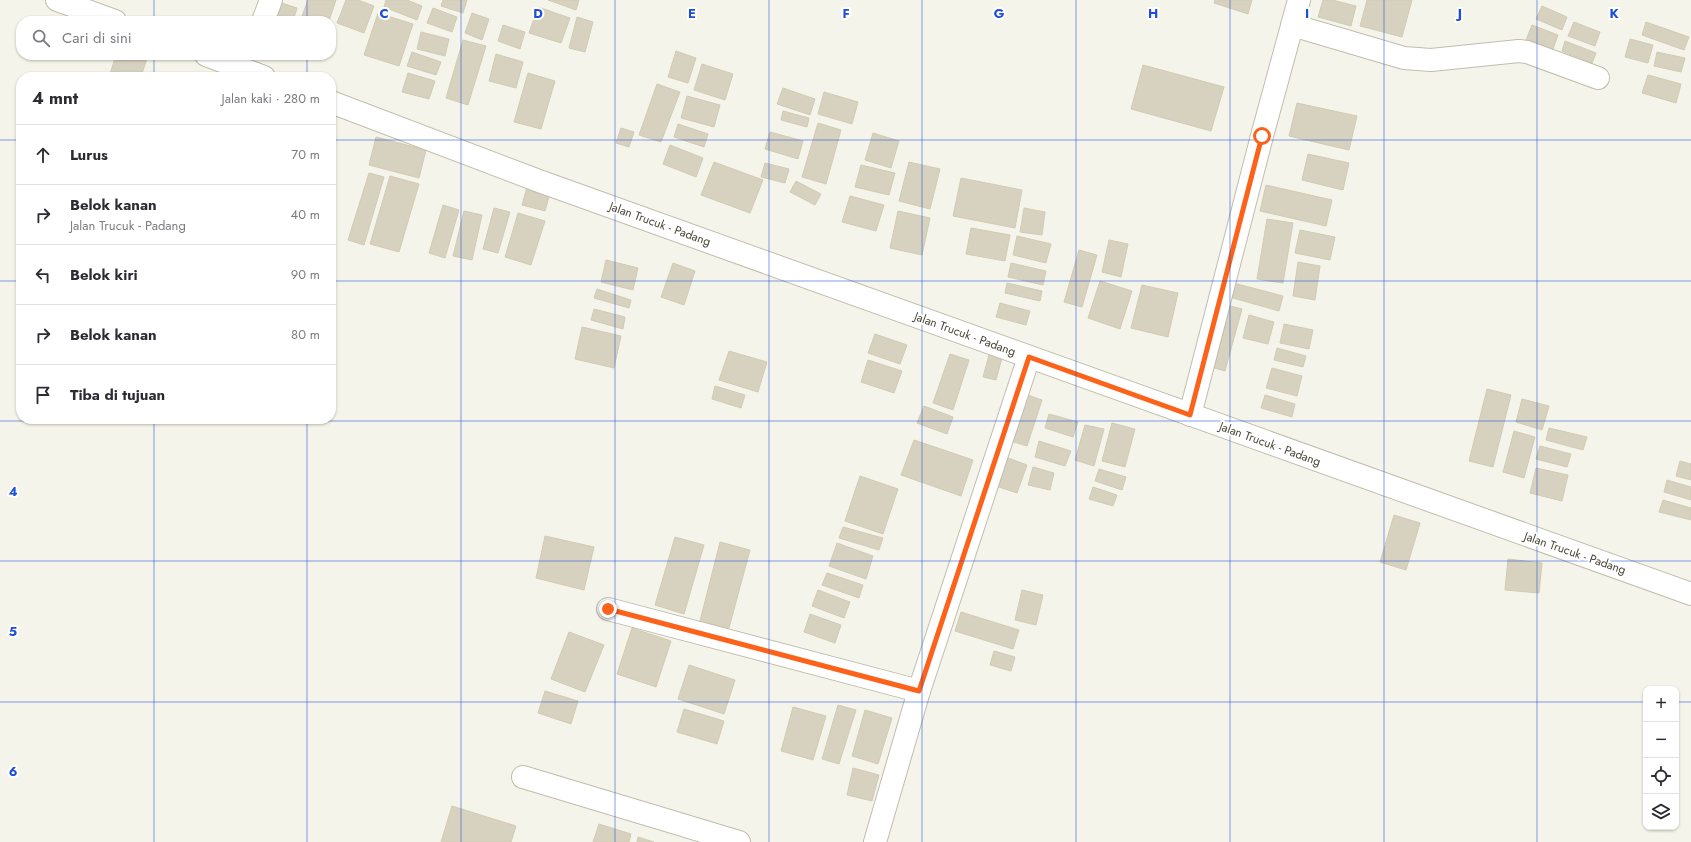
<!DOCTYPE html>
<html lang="id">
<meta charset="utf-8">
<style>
body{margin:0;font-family:Jost,sans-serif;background:#f2f2f3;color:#2b2b33}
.controls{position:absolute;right:12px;bottom:12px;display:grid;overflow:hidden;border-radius:8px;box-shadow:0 1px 3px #0004}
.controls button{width:36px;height:36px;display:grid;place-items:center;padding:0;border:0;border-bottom:1px solid #e1e1e2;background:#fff;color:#2b2b33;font:20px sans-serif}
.stop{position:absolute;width:12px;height:12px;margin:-9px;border:3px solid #fc621a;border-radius:50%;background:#fff}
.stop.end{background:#fc621a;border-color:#fff;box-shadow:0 1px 4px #0008}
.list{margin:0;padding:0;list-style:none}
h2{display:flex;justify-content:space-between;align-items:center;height:52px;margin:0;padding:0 16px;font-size:17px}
h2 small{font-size:13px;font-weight:400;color:#7c7c81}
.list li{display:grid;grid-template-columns:26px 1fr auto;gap:12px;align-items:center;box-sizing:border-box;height:60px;padding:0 16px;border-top:1px solid #e1e1e2}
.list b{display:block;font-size:15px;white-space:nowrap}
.list p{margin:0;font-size:13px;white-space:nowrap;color:#7c7c81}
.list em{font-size:13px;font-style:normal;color:#7c7c81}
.icon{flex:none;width:22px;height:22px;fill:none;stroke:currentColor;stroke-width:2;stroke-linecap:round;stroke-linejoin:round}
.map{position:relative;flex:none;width:1691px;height:842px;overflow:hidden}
.search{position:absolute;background:#fff;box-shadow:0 1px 3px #0004;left:16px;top:16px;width:320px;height:44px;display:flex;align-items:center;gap:10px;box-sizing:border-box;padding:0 14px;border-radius:16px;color:#7c7c81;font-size:15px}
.panel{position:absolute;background:#fff;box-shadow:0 1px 3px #0004;left:16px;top:72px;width:320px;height:352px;border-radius:16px}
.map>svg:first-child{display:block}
</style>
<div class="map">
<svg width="1691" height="842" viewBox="0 0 1691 842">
<rect width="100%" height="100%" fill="#f5f4ea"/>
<g fill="#d7d2bf" stroke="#d2cbb2">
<path d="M273 0 297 8 293 21H283L268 16Z"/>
<path d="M308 0H336L329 21H317L302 16Z"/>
<path d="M346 0H358L374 6 364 33 337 23Z"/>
<path d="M386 0H407L422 6 417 20 384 7Z"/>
<path d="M443 0H467L463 13 441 6Z"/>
<path d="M548 0H579L576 10Z"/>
<path d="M1215 0H1252L1248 14 1214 3Z"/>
<path d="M1323 0H1332L1356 6 1351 26 1318 17Z"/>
<path d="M1367 0H1412L1402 37 1360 26Z"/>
<path d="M1542 6 1567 17 1562 30 1536 19Z"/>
<path d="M538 7 570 18 561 43 529 33Z"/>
<path d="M433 8 457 17 452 32 427 23Z"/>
<path d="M378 13 413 24 399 66 364 55Z"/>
<path d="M472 13 489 19 482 40 465 33Z"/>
<path d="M577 17 593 22 585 52 569 48Z"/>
<path d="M1574 22 1600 32 1595 46 1568 36Z"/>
<path d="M1646 22 1689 37 1684 50 1642 35Z"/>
<path d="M503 25 525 32 520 49 498 41Z"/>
<path d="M1532 25 1558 35 1553 49 1526 40Z"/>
<path d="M421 32 449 39 445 56 417 49Z"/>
<path d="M1630 39 1653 45 1648 63 1625 57Z"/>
<path d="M463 40 486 46 468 105 446 98Z"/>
<path d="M1565 41 1596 53 1592 63 1562 51Z"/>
<path d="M676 51 696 58 688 83 668 77Z"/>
<path d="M412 52 441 62 436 75 407 66Z"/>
<path d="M1657 52 1685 58 1681 72 1654 66Z"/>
<path d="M496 54 523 62 516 88 489 81Z"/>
<path d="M116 55H148L141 77H120L110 74Z"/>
<path d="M702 64 733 74 725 100 694 90Z"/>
<path d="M1143 65 1224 87 1211 131 1131 109Z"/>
<path d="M408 73 435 81 429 99 402 92Z"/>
<path d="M528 73 555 81 541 129 514 122Z"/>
<path d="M1648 75 1681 84 1676 103 1642 93Z"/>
<path d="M657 84 680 92 661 142 639 135Z"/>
<path d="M783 88 815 99 810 115 777 104Z"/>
<path d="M824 92 858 102 852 124 818 114Z"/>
<path d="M687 96 720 105 714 127 681 118Z"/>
<path d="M1297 103 1357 116 1349 150 1289 136Z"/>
<path d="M783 111 809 118 807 127 781 120Z"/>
<path d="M818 123 841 130 826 184 802 177Z"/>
<path d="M678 124 708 134 704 147 674 137Z"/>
<path d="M621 128 634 132 629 147 616 143Z"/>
<path d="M770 132 803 141 798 159 765 149Z"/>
<path d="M873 133 899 141 891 168 865 160Z"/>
<path d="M376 137 426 150 419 178 369 165Z"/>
<path d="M670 145 703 158 696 177 663 164Z"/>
<path d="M1308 154 1349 163 1343 190 1302 180Z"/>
<path d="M714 162 763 180 750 213 701 195Z"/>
<path d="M909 162 940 169 930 209 899 201Z"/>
<path d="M765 163 789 169 785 183 761 177Z"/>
<path d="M861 165 895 173 889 195 855 187Z"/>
<path d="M369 173 384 177 364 245 348 240Z"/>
<path d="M390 176 419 184 399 252 370 244Z"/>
<path d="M961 178 1022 190 1015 228 953 216Z"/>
<path d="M529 180 552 186 545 211 522 205Z"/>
<path d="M796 181 821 194 815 205 790 192Z"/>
<path d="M1266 185 1332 200 1326 226 1260 211Z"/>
<path d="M850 196 884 205 876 231 842 222Z"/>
<path d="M443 205 459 210 445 258 429 253Z"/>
<path d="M494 208 510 212 498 253 483 249Z"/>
<path d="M1024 208 1045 212 1042 235 1020 232Z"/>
<path d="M464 211 482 215 472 260 453 256Z"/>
<path d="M898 211 930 218 922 255 890 248Z"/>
<path d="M518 213 545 221 531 265 505 257Z"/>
<path d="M1267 219 1293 223 1283 283 1257 279Z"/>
<path d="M971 228 1010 235 1005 261 966 254Z"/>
<path d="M1300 230 1335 237 1330 260 1295 253Z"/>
<path d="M1017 236 1051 244 1046 263 1013 255Z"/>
<path d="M1109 240 1128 244 1121 277 1102 272Z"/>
<path d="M1079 250 1097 255 1082 307 1064 302Z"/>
<path d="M606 260 638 268 633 290 601 282Z"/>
<path d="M1298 262 1320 266 1315 300 1293 296Z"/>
<path d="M673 263 695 271 684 305 661 297Z"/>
<path d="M1011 263 1046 271 1043 285 1008 277Z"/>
<path d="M1100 281 1132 291 1120 329 1088 318Z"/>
<path d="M1226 281 1283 296 1279 311 1222 295Z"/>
<path d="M1007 283 1042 291 1040 301 1005 293Z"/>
<path d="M1142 285 1178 293 1168 337 1131 328Z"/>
<path d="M597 289 631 300 629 308 594 298Z"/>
<path d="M1000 303 1030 311 1026 325 996 317Z"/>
<path d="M1223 304 1242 309 1225 371 1207 366Z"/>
<path d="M594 309 625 317 623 329 591 320Z"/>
<path d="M1249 315 1274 322 1268 344 1243 338Z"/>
<path d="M1284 324 1313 330 1309 349 1280 343Z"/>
<path d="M582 327 621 336 614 368 575 359Z"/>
<path d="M875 334 907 345 900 364 868 353Z"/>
<path d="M1277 348 1306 356 1303 367 1274 360Z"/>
<path d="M729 351 767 362 758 392 719 380Z"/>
<path d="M950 354 969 360 953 410 933 403Z"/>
<path d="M989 355 1002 358 996 380 983 377Z"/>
<path d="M868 360 902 371 894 393 861 382Z"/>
<path d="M1272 368 1302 376 1297 396 1266 388Z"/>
<path d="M715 386 745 395 741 408 712 399Z"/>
<path d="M1487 389 1511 395 1493 467 1469 461Z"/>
<path d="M1022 393 1042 400 1027 446 1007 440Z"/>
<path d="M1265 395 1295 404 1292 417 1261 408Z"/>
<path d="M1522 399 1549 406 1542 430 1516 422Z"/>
<path d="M924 406 953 417 947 434 917 423Z"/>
<path d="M1049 414 1078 422 1073 437 1045 428Z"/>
<path d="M1112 423 1135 429 1125 467 1102 461Z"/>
<path d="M1085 425 1104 429 1094 466 1075 460Z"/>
<path d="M1549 428 1587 437 1583 450 1546 440Z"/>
<path d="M1514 431 1535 437 1524 478 1503 472Z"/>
<path d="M914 440 973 460 961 496 901 475Z"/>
<path d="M1039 441 1071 451 1065 466 1035 457Z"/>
<path d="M1540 446 1571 454 1567 467 1536 459Z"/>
<path d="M1000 455 1027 465 1017 493 990 484Z"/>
<path d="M1680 461 1691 464V480L1676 476Z"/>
<path d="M1033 467 1054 473 1050 490 1028 485Z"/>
<path d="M1536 468 1568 475 1562 501 1530 493Z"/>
<path d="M1099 469 1126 477 1122 490 1095 481Z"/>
<path d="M860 476 898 489 883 534 845 521Z"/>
<path d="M1667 480 1691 487V500L1664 492Z"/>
<path d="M1093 487 1117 495 1113 506 1089 499Z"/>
<path d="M1663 500 1691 508V520L1659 512Z"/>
<path d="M1394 515 1420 523 1406 570 1380 562Z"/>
<path d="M843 527 883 538 879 550 839 538Z"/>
<path d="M545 536 594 547 584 590 536 578Z"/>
<path d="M675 537 704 545 684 614 655 605Z"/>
<path d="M720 542 750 550 729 628 700 621Z"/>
<path d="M837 543 873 556 866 579 829 566Z"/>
<path d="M1508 559 1542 563 1539 593 1505 590Z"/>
<path d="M827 573 863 585 859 598 822 585Z"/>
<path d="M818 590 850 602 844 618 812 606Z"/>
<path d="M1022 590 1043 595 1036 625 1015 620Z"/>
<path d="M961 612 1019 630 1013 649 955 631Z"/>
<path d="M810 614 841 625 835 643 804 632Z"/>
<path d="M632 628 671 641 656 687 617 674Z"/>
<path d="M569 632 604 645 585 692 551 679Z"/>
<path d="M994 651 1015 657 1011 671 990 665Z"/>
<path d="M689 665 735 680 724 714 678 699Z"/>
<path d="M545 691 578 701 571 724 538 713Z"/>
<path d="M838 705 856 710 839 764 822 759Z"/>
<path d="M793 707 826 716 813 760 781 751Z"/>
<path d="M684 709 724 721 717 744 677 732Z"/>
<path d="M865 710 892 718 878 764 852 756Z"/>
<path d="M853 768 879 775 872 801 847 795Z"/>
<path d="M452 806 516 826 511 842H441Z"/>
<path d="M599 824 631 834 629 842H593Z"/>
<path d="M638 837 654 842H637Z"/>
</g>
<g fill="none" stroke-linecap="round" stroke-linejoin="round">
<defs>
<g id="minor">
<path d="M57 0 115 21"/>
<path d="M263 21 271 0"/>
<path d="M1292 25 1404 58 1431 60 1519 51 1527 52 1598 78"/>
<path d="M206 55 264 77"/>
<path d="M331 102 539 181 1691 594"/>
<path d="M1190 415 1262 136 1299 0"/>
<path d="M608 609 919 691"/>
<path d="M523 777 739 842"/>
<path d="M875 842 919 691 1029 357"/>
</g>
</defs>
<use href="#minor" stroke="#c1bdac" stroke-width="24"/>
<use href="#minor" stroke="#fff" stroke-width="22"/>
</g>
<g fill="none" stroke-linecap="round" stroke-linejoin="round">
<path stroke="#fc621a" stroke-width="5" d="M608 609 919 691 1029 357 1190 415 1262 136"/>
</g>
<path fill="none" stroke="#1d4ed8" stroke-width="1" stroke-opacity="0.55" d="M154 0V21M307 0V21M461 0V842M615 0V842M769 0V842M922 0V842M1076 0V842M1230 0V842M1384 0V842M1537 0V842M154 55V77M307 55V77M0 140H21M331 140H1691M0 281H21M331 281H1691M154 419V842M307 419V842M0 421H1691M0 561H1691M0 702H1646M1676 702H1691"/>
<g text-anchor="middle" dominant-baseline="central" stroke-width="4" stroke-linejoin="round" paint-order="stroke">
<g font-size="12" fill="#494538" stroke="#fff">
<text transform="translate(660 224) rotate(20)">Jalan Trucuk - Padang</text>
<text transform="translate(965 334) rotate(20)">Jalan Trucuk - Padang</text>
<text transform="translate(1270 444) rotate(20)">Jalan Trucuk - Padang</text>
<text transform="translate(1575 553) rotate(19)">Jalan Trucuk - Padang</text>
</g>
</g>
<g font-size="13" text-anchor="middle" font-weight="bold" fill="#1d4ed8" stroke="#fff" stroke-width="4" stroke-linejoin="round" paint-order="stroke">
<text x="384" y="18">C</text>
<text x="538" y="18">D</text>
<text x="692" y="18">E</text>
<text x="846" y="18">F</text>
<text x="999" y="18">G</text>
<text x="1153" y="18">H</text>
<text x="1307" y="18">I</text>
<text x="1460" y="18">J</text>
<text x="1614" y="18">K</text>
<text x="13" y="496">4</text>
<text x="13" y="636">5</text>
<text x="13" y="776">6</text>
</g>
</svg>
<div class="controls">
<button>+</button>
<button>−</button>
<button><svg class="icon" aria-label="locate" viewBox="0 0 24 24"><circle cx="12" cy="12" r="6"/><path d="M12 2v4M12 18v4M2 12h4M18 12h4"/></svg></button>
<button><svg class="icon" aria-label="layers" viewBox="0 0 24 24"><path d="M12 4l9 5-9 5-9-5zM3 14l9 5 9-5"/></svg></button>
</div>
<div class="stop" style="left:1262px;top:136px"></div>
<div class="stop end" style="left:608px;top:609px"></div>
<div class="search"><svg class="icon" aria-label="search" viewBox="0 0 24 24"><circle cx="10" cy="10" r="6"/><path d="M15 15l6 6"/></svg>Cari di sini</div>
<section class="panel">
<h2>4 mnt<small>Jalan kaki · 280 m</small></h2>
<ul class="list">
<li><svg class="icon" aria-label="ahead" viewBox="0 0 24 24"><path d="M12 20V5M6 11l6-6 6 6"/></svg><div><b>Lurus</b></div><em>70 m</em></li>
<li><svg class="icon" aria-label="right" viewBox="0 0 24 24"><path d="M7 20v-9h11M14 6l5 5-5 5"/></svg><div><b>Belok kanan</b><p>Jalan Trucuk - Padang</p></div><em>40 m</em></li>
<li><svg class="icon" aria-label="left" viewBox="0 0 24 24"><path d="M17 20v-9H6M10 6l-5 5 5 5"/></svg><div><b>Belok kiri</b></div><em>90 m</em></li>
<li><svg class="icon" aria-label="right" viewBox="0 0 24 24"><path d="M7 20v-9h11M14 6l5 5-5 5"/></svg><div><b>Belok kanan</b></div><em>80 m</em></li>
<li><svg class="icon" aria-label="arrive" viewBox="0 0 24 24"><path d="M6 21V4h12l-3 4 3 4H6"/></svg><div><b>Tiba di tujuan</b></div></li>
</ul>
</section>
</div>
